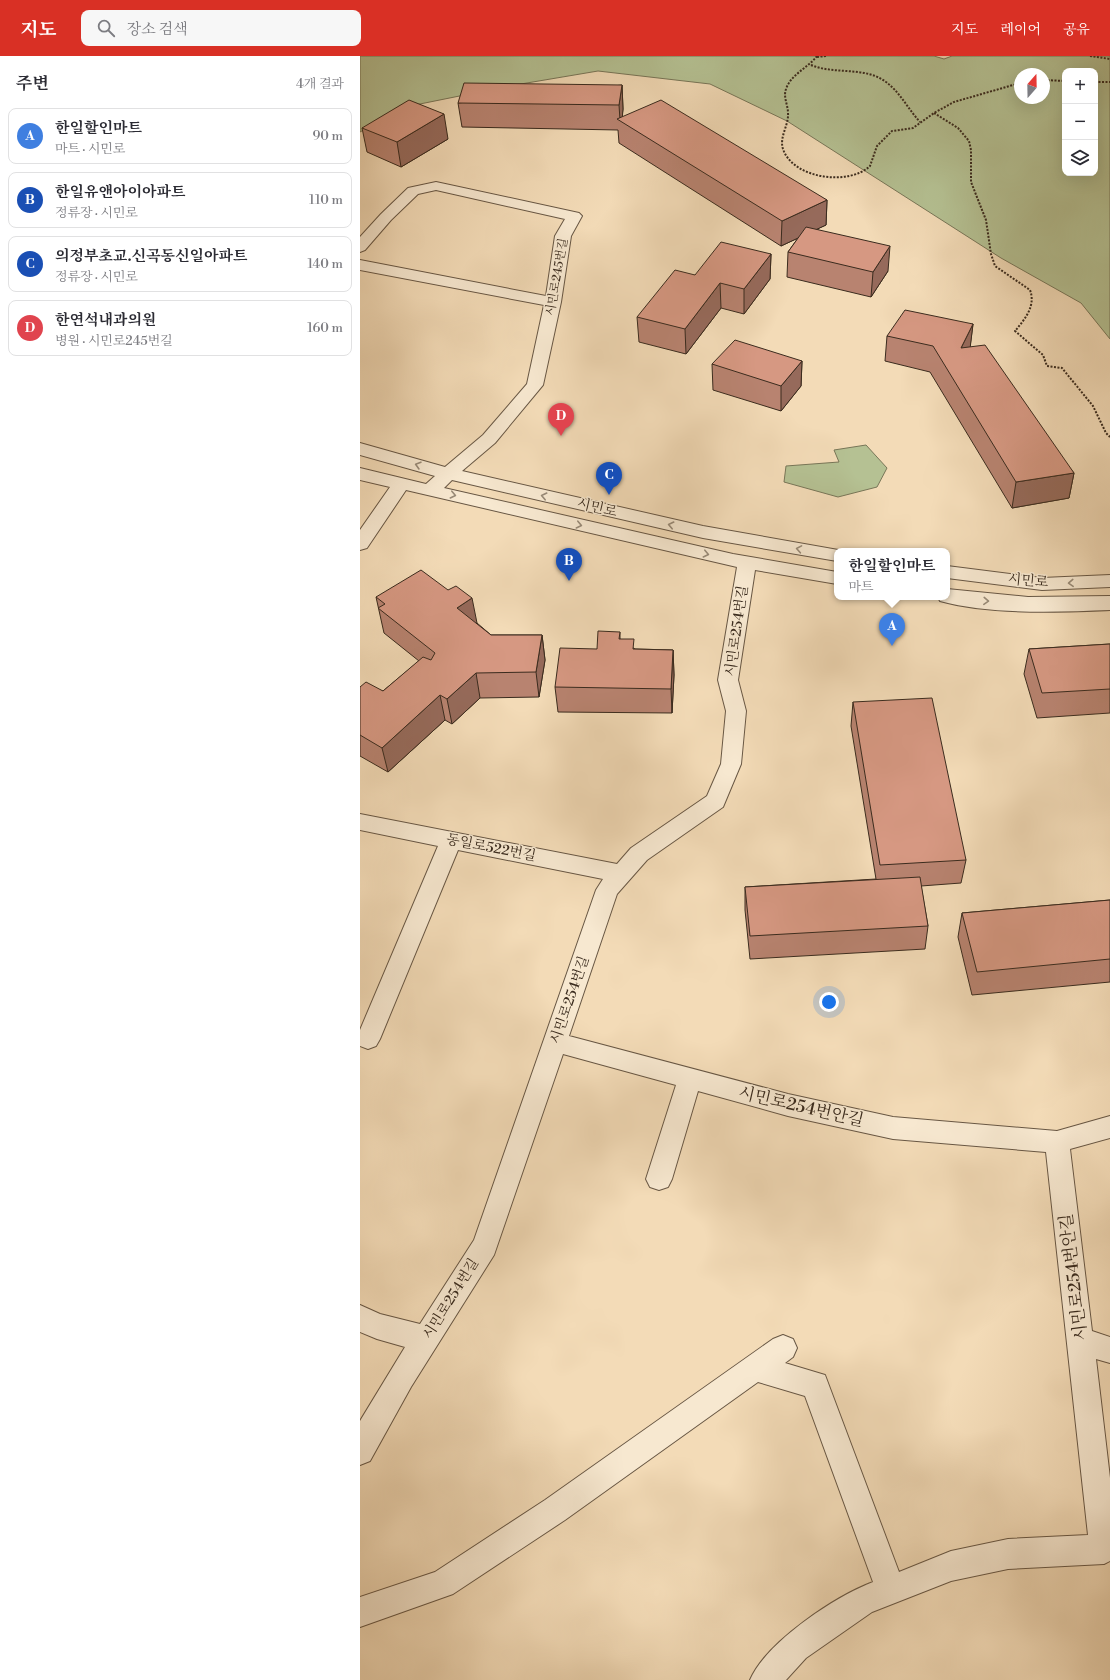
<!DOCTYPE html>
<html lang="ko">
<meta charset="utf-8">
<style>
body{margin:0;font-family:"Libre Bodoni","Noto Serif KR",serif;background:#f7f7f7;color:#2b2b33}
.controls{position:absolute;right:12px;top:12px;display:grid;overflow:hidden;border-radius:8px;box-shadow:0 4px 16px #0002}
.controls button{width:36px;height:36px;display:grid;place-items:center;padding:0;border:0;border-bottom:1px solid #e1e1e2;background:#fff;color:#2b2b33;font:20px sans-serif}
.compass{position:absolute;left:654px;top:12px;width:36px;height:36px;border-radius:50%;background:#fff;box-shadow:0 4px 16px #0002;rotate:20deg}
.you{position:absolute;left:469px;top:946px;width:14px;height:14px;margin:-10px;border:3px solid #fff;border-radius:50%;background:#1a73e8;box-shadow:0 0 0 6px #1a73e833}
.badge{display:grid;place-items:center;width:26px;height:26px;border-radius:50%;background:#d93025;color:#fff;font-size:13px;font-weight:700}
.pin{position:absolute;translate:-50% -33px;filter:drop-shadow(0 1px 2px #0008)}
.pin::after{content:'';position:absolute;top:21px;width:14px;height:12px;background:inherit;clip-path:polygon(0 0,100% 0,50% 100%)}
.popup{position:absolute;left:474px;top:492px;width:116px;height:52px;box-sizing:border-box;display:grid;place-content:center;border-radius:8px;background:#fff;filter:drop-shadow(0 1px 3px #0005);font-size:13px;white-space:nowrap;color:#7c7c81}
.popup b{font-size:15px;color:#2b2b33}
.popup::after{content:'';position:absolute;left:50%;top:100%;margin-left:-8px;border:8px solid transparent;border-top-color:#fff}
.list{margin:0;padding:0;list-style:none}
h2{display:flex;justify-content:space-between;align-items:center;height:52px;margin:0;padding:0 16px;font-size:17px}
h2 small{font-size:13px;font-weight:400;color:#7c7c81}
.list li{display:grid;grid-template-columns:26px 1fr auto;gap:12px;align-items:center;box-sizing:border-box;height:56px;margin:0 8px 8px;padding:0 8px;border:1px solid #e1e1e2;border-radius:8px}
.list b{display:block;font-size:15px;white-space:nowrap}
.list p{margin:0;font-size:13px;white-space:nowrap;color:#7c7c81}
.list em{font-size:13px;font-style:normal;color:#7c7c81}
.icon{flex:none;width:22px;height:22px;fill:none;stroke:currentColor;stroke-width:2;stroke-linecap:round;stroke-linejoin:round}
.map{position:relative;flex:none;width:750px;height:1624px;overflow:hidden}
header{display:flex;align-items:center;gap:24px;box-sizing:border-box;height:56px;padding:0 20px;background:#d93025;color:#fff}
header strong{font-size:19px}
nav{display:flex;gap:22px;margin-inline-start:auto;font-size:14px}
.search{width:280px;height:36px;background:#f7f7f7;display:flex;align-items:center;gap:10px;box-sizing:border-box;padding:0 14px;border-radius:8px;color:#7c7c81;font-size:15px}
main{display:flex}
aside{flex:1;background:#fff}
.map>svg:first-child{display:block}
</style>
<header>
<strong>지도</strong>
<div class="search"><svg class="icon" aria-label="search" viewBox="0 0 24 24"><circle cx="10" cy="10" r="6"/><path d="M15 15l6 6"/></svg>장소 검색</div>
<nav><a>지도</a><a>레이어</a><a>공유</a></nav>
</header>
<main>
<aside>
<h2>주변<small>4개 결과</small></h2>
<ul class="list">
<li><span class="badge" style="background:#3f7fe0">A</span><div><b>한일할인마트</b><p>마트 · 시민로</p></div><em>90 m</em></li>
<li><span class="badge" style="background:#1a4fb4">B</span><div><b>한일유앤아이아파트</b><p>정류장 · 시민로</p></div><em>110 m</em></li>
<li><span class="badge" style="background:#1a4fb4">C</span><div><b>의정부초교.신곡동신일아파트</b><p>정류장 · 시민로</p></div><em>140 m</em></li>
<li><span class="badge" style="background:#e0444e">D</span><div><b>한연석내과의원</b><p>병원 · 시민로245번길</p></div><em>160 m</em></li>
</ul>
</aside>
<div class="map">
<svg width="750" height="1624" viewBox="0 0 750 1624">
<rect width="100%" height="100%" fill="#f3dbb7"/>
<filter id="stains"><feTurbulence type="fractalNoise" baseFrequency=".005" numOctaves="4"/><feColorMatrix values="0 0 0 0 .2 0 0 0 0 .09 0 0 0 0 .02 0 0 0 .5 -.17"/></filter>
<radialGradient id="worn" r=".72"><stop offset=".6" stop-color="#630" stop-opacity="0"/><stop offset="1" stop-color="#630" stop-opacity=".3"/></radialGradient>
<g fill="#b5c193" stroke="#787658" fill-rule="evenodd">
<path d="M0 0H574L584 3 592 0H750V283L721 247 641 202 427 65 350 28 238 15 149 30 45 51 0 76ZM705 15H735V117H705ZM660 18H684V42H660Z"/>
<path d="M506 389 527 412 517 431 478 441 424 426 426 410 479 406 474 394Z"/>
</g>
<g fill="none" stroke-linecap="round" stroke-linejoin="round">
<defs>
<g id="minor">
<path d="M76 126 219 157 222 160 211 180 201 246 183 329 135 387 102 415 343 470 484 495H477V505L343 482 92 424 84 432 373 498 477 516V528L395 514 378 624 386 655 381 708 363 751 287 804 257 838 209 980 428 1038 533 1061 697 1075 750 1060V1082L710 1093 732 1275 750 1281V1307L736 1303 750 1422V1505L744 1508 648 1513 591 1525 512 1556 446 1602 426 1624H390C406 1586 476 1540 513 1526L445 1340 398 1326 205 1464 93 1538 0 1571V1541L75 1516 185 1444 413 1283 423 1279 433 1283 437 1292 433 1301 425 1307 465 1319 539 1516 591 1495 648 1483 728 1479 686 1096 533 1083 428 1060 338 1035 312 1123 308 1131 299 1134 290 1131 286 1123 316 1029 203 998 134 1199 51 1331 10 1405 0 1409V1365L45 1291 17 1283 0 1276V1249L20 1258 60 1268 114 1184 236 834 243 823 98 794 20 983 16 990 8 993 0 990V974L78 790 0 774V758L257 808 271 792 347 740 361 708 366 655 358 624 377 511 46 434 7 492 0 494V474L30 431 0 424V412L66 428 75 420 0 399V387L85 411 123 379 167 328 184 249 0 214V204L186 240 195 180 205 163 76 134 58 138 31 164 5 194 0 196V181L21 158 48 132Z"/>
<path d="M587 510 682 522 750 519V531L682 534 587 522Z"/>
<path d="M587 533 668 541 750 540V554C698 556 631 559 580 545L578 541H587Z"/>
</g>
</defs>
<use href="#minor" stroke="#685744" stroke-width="2"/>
<g stroke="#3a2b1e" stroke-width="2" stroke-dasharray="2 1.5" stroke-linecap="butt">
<path d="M457 0C448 12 431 18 426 33 423 41 428 49 428 57 429 69 419 81 423 93 433 123 489 130 510 110L517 90 532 75 553 72 574 57 594 46 660 27"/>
<path d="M730 0 750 3"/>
<path d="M457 1 466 0"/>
<path d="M451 9C475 19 505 10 526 26 540 36 548 53 560 66"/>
<path d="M684 24 705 25"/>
<path d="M735 26H750"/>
<path d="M574 57 598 72 609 85 611 94V126L626 164 631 198 635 210 670 234C676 250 665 263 655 275L683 299 687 310 702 312 733 350 746 377 750 381"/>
</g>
<use href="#minor" fill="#f7e8d0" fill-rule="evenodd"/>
</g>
<g fill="#b88370" stroke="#3a2b1e">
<path d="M262 29 263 53 262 61 467 144 466 169 457 173 528 215 511 241 427 221 428 196 438 182 421 190 259 87 258 74 102 71 98 47Z"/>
<path d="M2 72 88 83 41 111 7 96Z"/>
<path d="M411 198 410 223 384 258 361 252 326 298 279 286 277 261 335 219Z"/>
<path d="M613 268 610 291 714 417 709 442 652 452 570 316 525 305 527 280Z"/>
<path d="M442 305 441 330 421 355 353 334 352 308Z"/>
<path d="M16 541 117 567 131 579H182L185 604 179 641 120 642 92 668 85 664 28 716 0 700V631L23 635 59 605 24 577Z"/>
<path d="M260 576V583L275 593 313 594 314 619 312 657 198 656 195 631 237 593Z"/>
<path d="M750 588V657L677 662 664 618 669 593Z"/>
<path d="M493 646 606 804 601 827 561 830 568 870 565 893 390 903 385 854V831L516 823 491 670Z"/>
<path d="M750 844V926L612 939 598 881 602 857Z"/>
</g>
<g fill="#966a5b" stroke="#3a2b1e">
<path d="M262 29 263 53 262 65 260 64 259 49Z"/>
<path d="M84 58 88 83 41 111 37 86Z"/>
<path d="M467 144 466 169 421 190 422 165Z"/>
<path d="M530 190 528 215 511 241 513 216Z"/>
<path d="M411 198 410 223 384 258V233Z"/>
<path d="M360 227 361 252 326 298 325 273Z"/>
<path d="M613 268 610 293 601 292Z"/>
<path d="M442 305 441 330 421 355V330Z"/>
<path d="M714 417 709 442 652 452 656 426Z"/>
<path d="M112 542 117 567 101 577 97 552Z"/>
<path d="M182 579 185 604 179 641 176 616Z"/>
<path d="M313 594 314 619 312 657 311 633Z"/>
<path d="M116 617 120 642 92 668 87 643Z"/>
<path d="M80 639 85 664 28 716 22 692Z"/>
</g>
<g fill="#d69882" stroke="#3a2b1e">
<path d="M104 27 262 29 259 49 98 47Z"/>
<path d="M49 44 84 58 37 86 2 72Z"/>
<path d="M301 44 467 144 422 165 257 63Z"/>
<path d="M446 171 530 190 513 216 428 196Z"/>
<path d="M361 186 411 198 384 233 360 227 325 273 277 261 315 214 335 219Z"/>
<path d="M545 254 613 268 601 292 625 289 714 417 656 426 573 290 527 280Z"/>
<path d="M375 284 442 305 421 330 352 308Z"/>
<path d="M61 514 88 534 96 530 112 542 97 552 131 579H182L176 616 116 617 87 643 80 639 22 692 0 679V631L6 626 23 635 63 601 71 604 75 597 18 552 25 548 16 541Z"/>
<path d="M238 575 260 576 259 583H274L273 593 313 594 311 633 195 631 200 592 237 593Z"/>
<path d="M750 588V633L682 637 669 593Z"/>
<path d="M572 642 606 804 520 809 493 646Z"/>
<path d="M560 821 568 870 390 880 385 831Z"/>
<path d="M750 844V903L617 916 602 857Z"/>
</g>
<defs><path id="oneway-chevron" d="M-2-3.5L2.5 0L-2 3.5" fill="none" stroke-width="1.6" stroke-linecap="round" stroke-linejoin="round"/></defs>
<g stroke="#988a77">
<use href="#oneway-chevron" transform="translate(58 409) rotate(-164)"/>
<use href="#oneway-chevron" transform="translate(93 439) rotate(13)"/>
<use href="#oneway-chevron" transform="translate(184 440) rotate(-167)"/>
<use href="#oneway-chevron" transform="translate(219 469) rotate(13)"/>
<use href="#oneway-chevron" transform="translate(311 469) rotate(-167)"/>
<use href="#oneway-chevron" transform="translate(439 493) rotate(-170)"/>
<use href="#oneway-chevron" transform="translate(346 498) rotate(13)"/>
<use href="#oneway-chevron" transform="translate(711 527) rotate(177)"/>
<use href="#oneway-chevron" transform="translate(626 545) rotate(3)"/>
</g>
<g text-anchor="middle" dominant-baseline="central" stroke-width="3" stroke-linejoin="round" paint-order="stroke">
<g font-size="12" fill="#3a2b1e" stroke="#f7e8d0">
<text transform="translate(197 221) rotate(-80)">시민로245번길</text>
</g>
<g font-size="14" fill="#3a2b1e" stroke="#f7e8d0">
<text transform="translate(237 452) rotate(13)">시민로</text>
<text transform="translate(668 525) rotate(5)">시민로</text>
<text transform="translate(377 575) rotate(-82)">시민로254번길</text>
<text transform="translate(131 792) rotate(11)">동일로522번길</text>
<text transform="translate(210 944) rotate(-71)">시민로254번길</text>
<text transform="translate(91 1243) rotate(-58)">시민로254번길</text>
</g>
<g font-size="17" fill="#3a2b1e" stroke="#f7e8d0">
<text transform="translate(441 1051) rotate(13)">시민로254번안길</text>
<text transform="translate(714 1221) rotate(-97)">시민로254번안길</text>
</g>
</g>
<rect width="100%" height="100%" filter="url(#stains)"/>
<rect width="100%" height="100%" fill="url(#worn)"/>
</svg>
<div class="controls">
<button>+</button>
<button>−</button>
<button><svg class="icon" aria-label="layers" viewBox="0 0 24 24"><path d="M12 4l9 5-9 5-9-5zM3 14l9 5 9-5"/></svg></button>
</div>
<svg class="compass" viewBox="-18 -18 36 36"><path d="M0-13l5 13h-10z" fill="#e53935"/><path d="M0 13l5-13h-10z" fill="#7c7c81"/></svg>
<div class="you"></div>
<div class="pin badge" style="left:532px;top:590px;background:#3f7fe0">A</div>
<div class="popup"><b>한일할인마트</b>마트</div>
<div class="pin badge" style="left:209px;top:525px;background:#1a4fb4">B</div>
<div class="pin badge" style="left:249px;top:439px;background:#1a4fb4">C</div>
<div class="pin badge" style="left:201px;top:380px;background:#e0444e">D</div>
</div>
</main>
